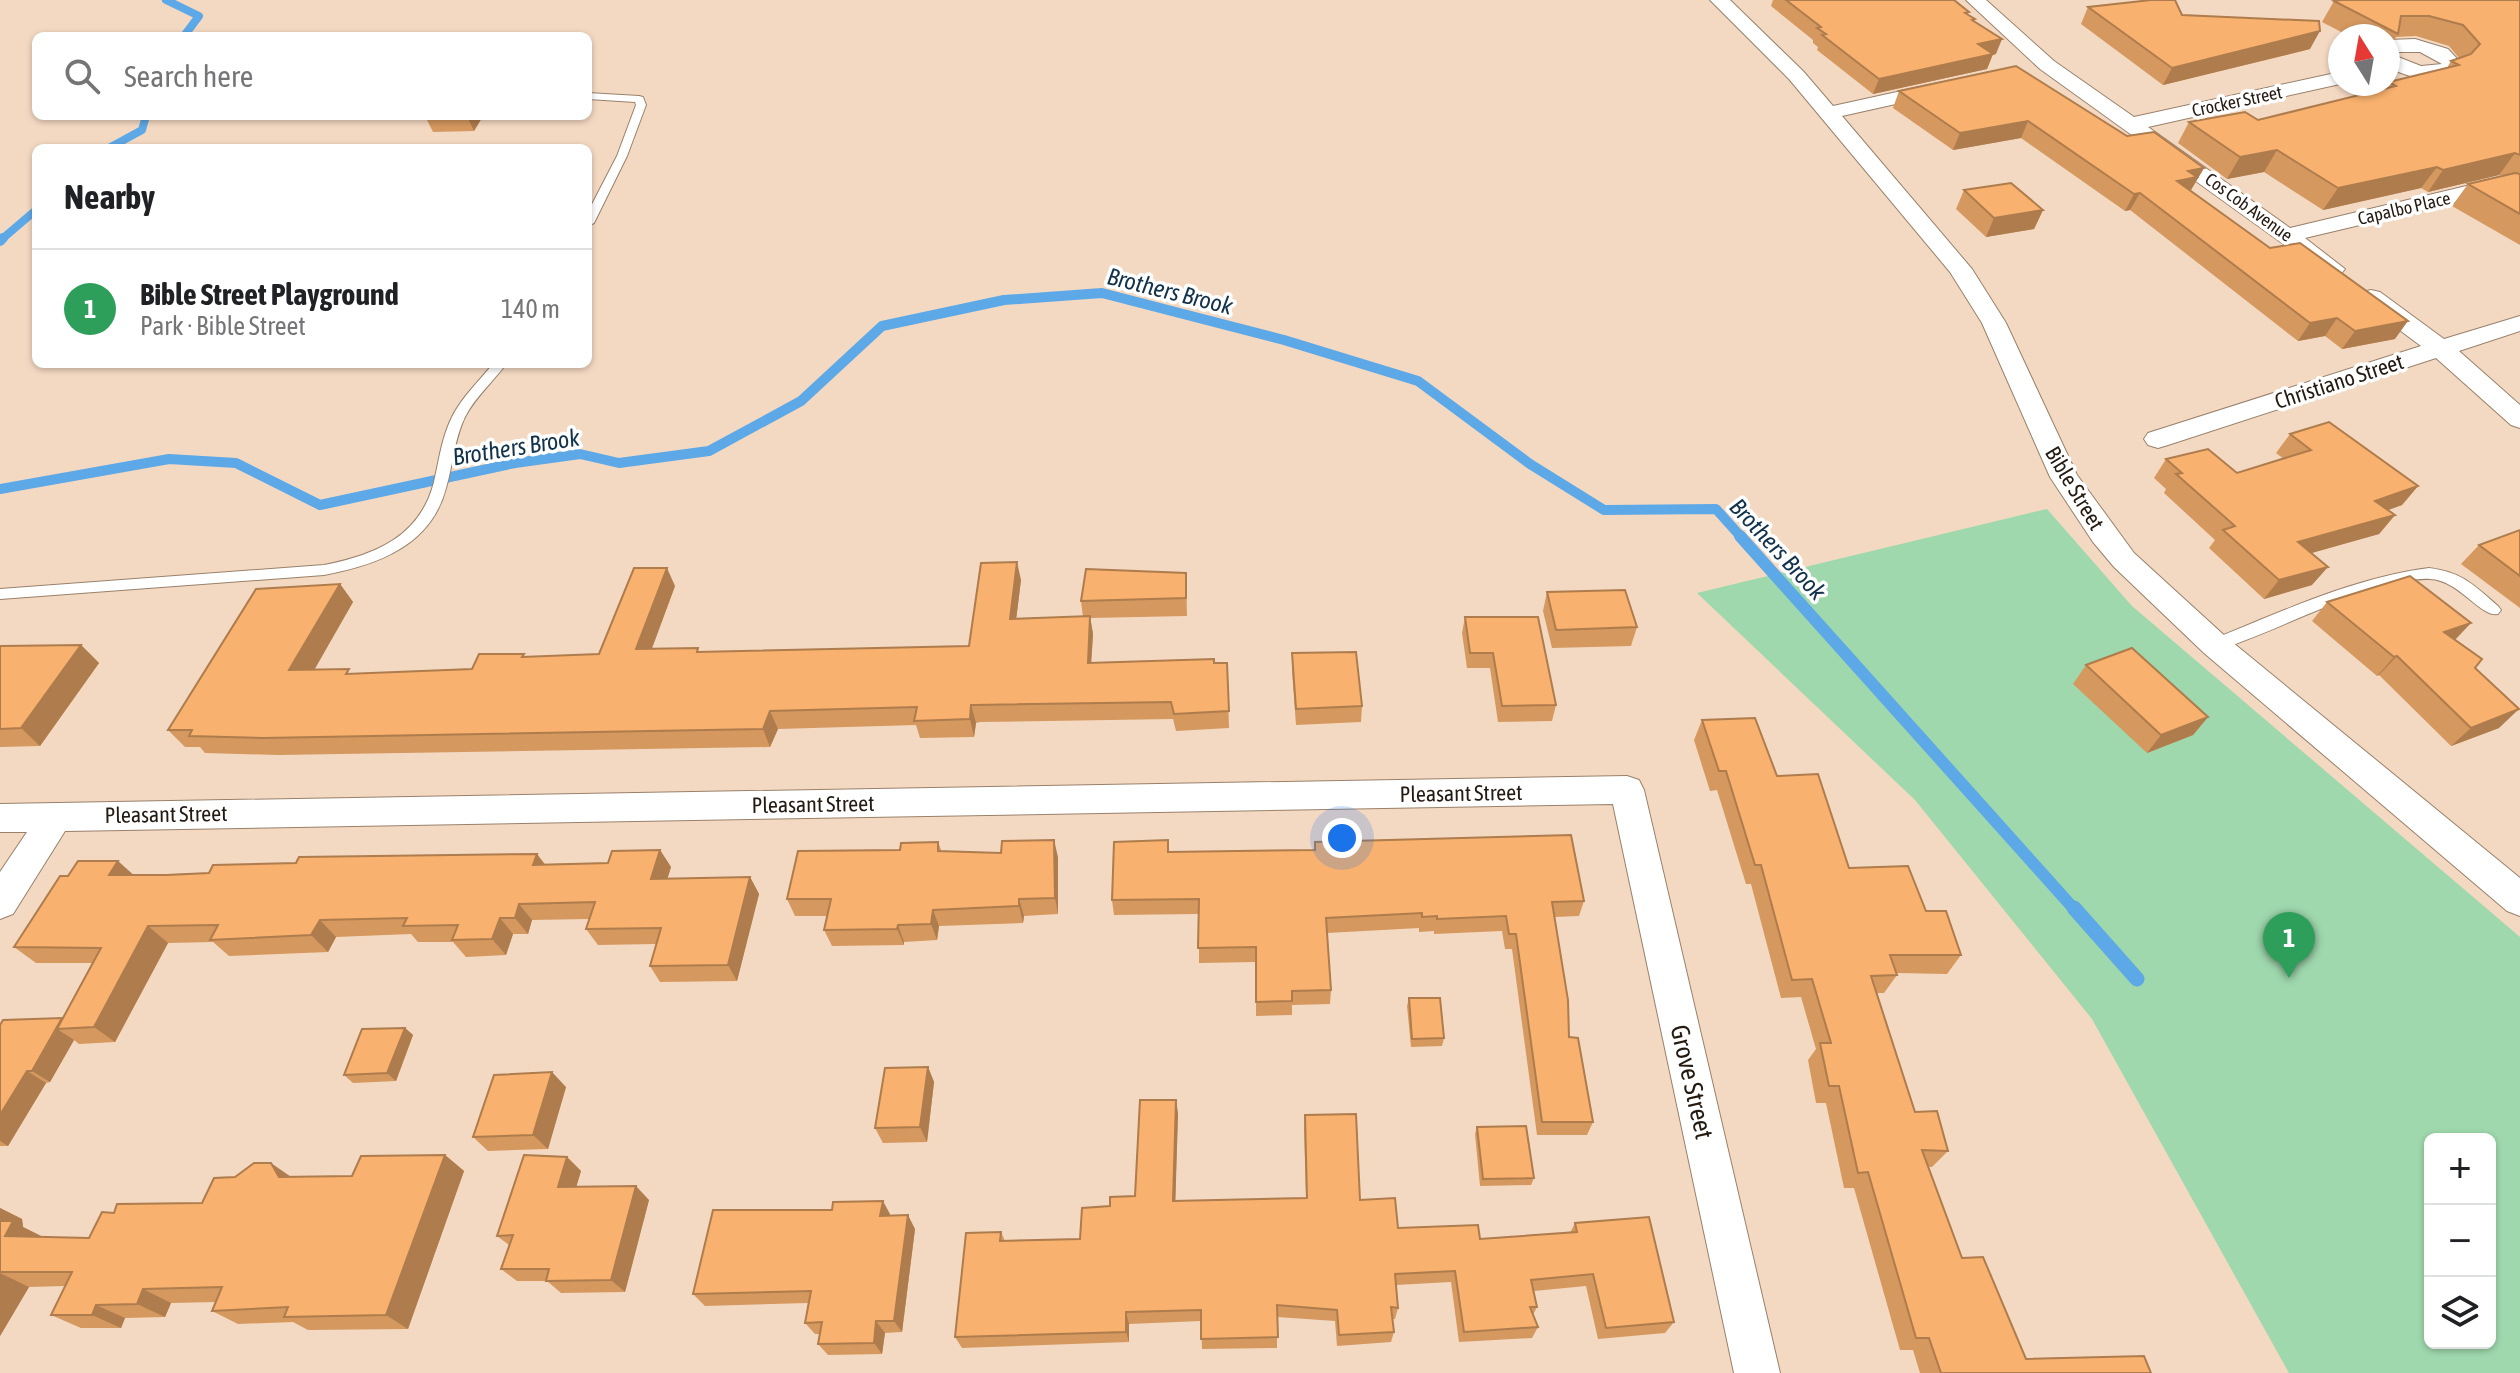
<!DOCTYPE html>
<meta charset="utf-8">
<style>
body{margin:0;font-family:"Asap Condensed",sans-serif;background:#f6f6f6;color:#202124}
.controls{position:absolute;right:24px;bottom:24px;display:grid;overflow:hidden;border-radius:12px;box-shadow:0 2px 6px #0004}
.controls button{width:72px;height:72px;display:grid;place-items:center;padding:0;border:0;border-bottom:2px solid #e0e0e0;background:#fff;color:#202124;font:40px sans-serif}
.compass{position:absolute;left:2328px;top:24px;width:72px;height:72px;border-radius:50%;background:#fff;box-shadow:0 2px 6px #0004;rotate:349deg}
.you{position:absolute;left:1342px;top:838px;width:28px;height:28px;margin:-20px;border:6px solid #fff;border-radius:50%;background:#1a73e8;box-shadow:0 0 0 12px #1a73e833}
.badge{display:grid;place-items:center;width:52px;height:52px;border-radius:50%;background:#396421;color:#fff;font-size:26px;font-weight:700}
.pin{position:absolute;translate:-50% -66px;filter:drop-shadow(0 2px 4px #0008)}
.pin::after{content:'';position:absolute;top:42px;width:28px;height:24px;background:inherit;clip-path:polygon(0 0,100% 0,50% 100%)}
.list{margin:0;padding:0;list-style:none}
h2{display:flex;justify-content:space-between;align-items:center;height:104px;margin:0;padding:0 32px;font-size:34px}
h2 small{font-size:26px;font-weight:400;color:#757577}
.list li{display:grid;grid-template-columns:52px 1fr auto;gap:24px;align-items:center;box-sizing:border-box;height:120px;padding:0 32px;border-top:2px solid #e0e0e0}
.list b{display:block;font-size:30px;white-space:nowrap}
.list p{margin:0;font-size:26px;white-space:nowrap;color:#757577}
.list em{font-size:26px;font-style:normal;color:#757577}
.icon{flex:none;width:44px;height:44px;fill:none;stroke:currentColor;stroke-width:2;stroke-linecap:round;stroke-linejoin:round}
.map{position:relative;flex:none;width:2520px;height:1373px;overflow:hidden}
.search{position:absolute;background:#fff;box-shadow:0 2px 6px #0004;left:32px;top:32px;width:560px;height:88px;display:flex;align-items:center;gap:20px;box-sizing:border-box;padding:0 28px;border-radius:12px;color:#757577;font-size:30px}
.panel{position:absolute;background:#fff;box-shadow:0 2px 6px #0004;left:32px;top:144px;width:560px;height:224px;border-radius:12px}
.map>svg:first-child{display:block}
</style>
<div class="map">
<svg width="2520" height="1373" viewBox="0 0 2520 1373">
<rect width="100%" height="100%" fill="#f4d9c2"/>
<path fill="#9fd8ad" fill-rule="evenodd" d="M2047 509 2132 606 2520 937V1373H2289L2092 1019 1915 800 1697 593ZM2430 1139H2490V1343H2430Z"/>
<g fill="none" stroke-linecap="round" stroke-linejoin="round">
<g stroke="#5da8e6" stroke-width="8">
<path d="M166 0 199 16 184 36"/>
<path d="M109 148 142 130 146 116"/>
<path d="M1 240 36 210"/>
</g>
<g stroke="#5da8e6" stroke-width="10">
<path d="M0 241 3 238"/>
<path d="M0 489 169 459 236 463 320 505 515 463 580 454 619 463 709 451 801 401 882 326 1004 300 1102 293 1284 340 1418 381 1530 464 1604 510 1716 509 1742 538"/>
</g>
<path stroke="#5da8e6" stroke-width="12" d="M1740 536 2075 910"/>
<path stroke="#5da8e6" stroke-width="15" d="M2074 908 2137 979"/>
<defs>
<g id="lane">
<path d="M588 93 639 96 643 97 646 105 627 156 594 223 588 226V212L617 156 636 105 635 102 588 99Z"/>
<path d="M493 364H506C493 382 475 397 465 417 454 439 453 465 446 488 431 546 377 565 324 575L0 599V589L324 565C375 555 420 537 434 482 439 460 442 437 452 417 462 397 479 381 493 364Z"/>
<path d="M2429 568C2462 572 2474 585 2498 606L2501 610 2498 614C2481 618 2459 580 2430 579 2414 578 2397 583 2382 588 2324 603 2272 633 2215 651L2207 645 2209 641C2281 612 2352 578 2429 568Z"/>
</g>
<g id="street">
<path d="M1710 0H1730L1803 71 1833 106 1938 83 1945 85 1948 89 1945 93 1842 116 1972 269 2006 323 2077 475 2134 553 2226 637 2520 878V916L2507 911 2204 653 2114 567 2093 542 2050 477 1982 323 1950 272 1789 79Z"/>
<path d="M1966 0H1986L2054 61 2134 117 2340 72V84L2148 127 2290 228 2500 178 2520 184V198L2499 192 2305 238 2345 269 2341 274H2325L2040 69Z"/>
<path d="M2415 39 2448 49 2463 65C2444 88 2411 79 2388 67V53L2421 66 2442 64 2420 52H2388V40Z"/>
<path d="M2371 290 2380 292 2444 339 2520 316V331L2459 351 2520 405V428L2511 425 2436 358 2168 445 2158 448 2148 445 2144 439 2148 433 2421 346 2362 302 2359 297 2362 292Z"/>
<path d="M1627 776 1639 780 1644 790 1780 1373H1734L1613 804 65 831 13 914 0 919V872L27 832H0V804Z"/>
</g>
</defs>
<use href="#lane" stroke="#99806b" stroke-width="2"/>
<use href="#street" stroke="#99806b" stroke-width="2"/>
<use href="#lane" fill="#fff" fill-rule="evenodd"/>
<use href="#street" fill="#fff" fill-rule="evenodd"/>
</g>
<g fill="#d5985f">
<path d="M1773 0H1954L1974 21 1996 54H1993L1987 69 1873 94 1817 50 1818 47 1813 43V40L1771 6Z"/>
<path d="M2520 0V245L2452 206 2468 184 2503 176 2499 175 2428 192 2421 188 2323 210 2264 172 2227 179 2178 143 2189 122 2258 120 2384 89 2389 82 2447 68 2451 61 2459 58 2449 46 2416 36 2396 37 2388 50V36H2349L2322 22 2334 1Z"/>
<path d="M2088 7 2182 15 2310 49 2163 85 2081 24Z"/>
<path d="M1899 91 2127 136 2204 168 2190 191 2395 339 2342 349 2325 336 2298 341 2130 210 2125 211 2021 138 1953 150 1893 108Z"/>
<path d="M425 116H483L474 131 433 132Z"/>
<path d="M1964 190 2043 210 2034 229 1986 237 1956 209Z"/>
<path d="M2290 434 2418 486 2402 505 2388 510 2395 515 2379 534 2311 553 2312 585 2264 599 2209 548 2215 540 2164 493 2166 489 2154 478 2166 459 2237 473 2284 459 2276 453Z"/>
<path d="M2520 530V608L2461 564 2479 545Z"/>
<path d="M1186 573 1187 616 1090 618 1093 634 1091 663H1227L1229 728 1176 731 1173 719 980 722 976 723 974 737 920 738 916 725 778 729 770 747 278 755 205 753 200 747H185L168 730 340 584 353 602 314 669 353 674 472 669 525 657 599 654 675 586 652 648 700 652 969 646 1021 580 1016 619 1083 617 1081 601Z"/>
<path d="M1547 592 1637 627 1631 646 1552 648 1543 611Z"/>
<path d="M2327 602 2454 640 2475 668 2499 728 2451 746 2379 675 2377 676 2312 621Z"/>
<path d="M1465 617 1556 705 1552 721 1498 722 1490 668H1467L1462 633Z"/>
<path d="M81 645 99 663 40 746 0 747V646Z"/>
<path d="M1292 653 1362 706 1361 722 1296 725 1292 670Z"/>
<path d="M2086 665 2208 717 2193 735 2147 753 2073 684Z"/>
<path d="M1702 720 1777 776 1849 868 1926 911 1961 955 1947 974 1896 973 1897 975 1884 993H1877L1915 1112 1948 1151 1932 1167H1928L1962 1258 2026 1359 2151 1373H1920L1913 1350H1900L1854 1188H1844L1826 1103H1816L1808 1060 1816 1049 1801 997 1781 998 1751 884H1746L1717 790 1710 791 1694 740Z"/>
<path d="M1168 840 1169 852 1314 850 1315 842 1584 901 1579 916 1554 917 1569 1037 1593 1122 1587 1135H1537L1512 949H1505L1502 931 1434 934V931L1419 932V928L1327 933 1331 990 1330 1004 1292 1005V1015L1256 1016V962L1199 963V914L1114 915 1112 900Z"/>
<path d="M938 842 942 852 1058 857V914L1024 916 1023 923 939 926 937 940 904 942V945L832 946 824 930 827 916H795L787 899 900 850Z"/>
<path d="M660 850 671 867 667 879 750 877 759 894 737 981 660 982 650 966 656 944 598 945 586 929 589 919 532 920 528 934H513L506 955 466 957 453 942H418L411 934 336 937 328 952 229 956 213 942 168 943 115 1042 79 1044 74 1040 50 1082 46 1083 8 1146H0V1025L62 1019 92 963H36L14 947 134 875 209 873 296 863 537 854 545 864 608 863Z"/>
<path d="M1409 998 1444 1038 1442 1046 1411 1047 1407 1006Z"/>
<path d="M405 1028 413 1035 396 1081 353 1083 344 1075Z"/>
<path d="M928 1067 934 1082 927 1142 883 1143 875 1128Z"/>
<path d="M566 1087 548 1149 488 1151 473 1137Z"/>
<path d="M1176 1100 1178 1114 1175 1201 1306 1198 1304 1129 1305 1115 1360 1200 1398 1228 1480 1239 1570 1233 1575 1223 1674 1322 1665 1333 1598 1339 1586 1286 1534 1291 1537 1307 1533 1315 1538 1327 1532 1338 1459 1342 1451 1282 1396 1285 1398 1308 1395 1319H1393L1394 1332 1391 1342 1337 1346 1335 1321 1277 1317V1348L1202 1349 1201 1321 1129 1324V1342L962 1348 955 1337 1001 1232 1005 1241 1080 1239 1110 1206 1135 1196Z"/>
<path d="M1477 1127 1534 1178 1531 1185 1480 1186 1475 1134Z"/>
<path d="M445 1155 464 1171 408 1329 308 1330 293 1322 238 1324 212 1311 216 1302 171 1303 165 1317 125 1318 121 1328H81L51 1315 65 1286 29 1287 0 1336V1208L22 1219 23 1227 43 1237 89 1238 114 1213 202 1203 291 1177 352 1176Z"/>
<path d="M567 1157 581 1171 576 1187 649 1200 625 1292 561 1293 547 1281H517L501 1269 509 1245 497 1236Z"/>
<path d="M890 1214V1216L915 1229 902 1332 885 1333 882 1354 828 1355 818 1344 820 1334H815L805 1323 808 1303 705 1306 693 1294Z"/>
</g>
<g fill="#ae7c4d">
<path d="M2320 31 2310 49 2163 85 2172 68Z"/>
<path d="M2002 39 1996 54H1993L1987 69 1873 94 1879 79 1978 44Z"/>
<path d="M467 116H483L474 131Z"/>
<path d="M2028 121 2021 138 1953 150 1960 133Z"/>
<path d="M2277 150 2264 172 2227 179 2240 157Z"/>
<path d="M2515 153 2499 175 2428 192 2443 170Z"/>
<path d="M2437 167 2421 188 2323 210 2338 188Z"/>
<path d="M2204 168 2194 185 2188 195 2177 181 2188 171Z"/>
<path d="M2140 193 2130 210 2125 211 2134 194Z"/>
<path d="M2043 210 2034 229 1986 237 1994 218Z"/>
<path d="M2337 318 2325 336 2298 341 2310 323Z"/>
<path d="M2408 321 2395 339 2342 349 2355 331Z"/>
<path d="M2418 486 2402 505 2360 520 2375 501Z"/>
<path d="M2395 515 2379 534 2283 561 2298 542Z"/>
<path d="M1017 562 1021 580 1014 637 1010 619Z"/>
<path d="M2328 567 2312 585 2264 599 2279 580Z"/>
<path d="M667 568 675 586 645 667 636 649Z"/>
<path d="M340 584 353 602 304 688 289 670Z"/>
<path d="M1090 616 1093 634 1090 681 1088 663Z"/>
<path d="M2471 623 2453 642 2444 632Z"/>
<path d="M81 645 99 663 40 746 21 728Z"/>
<path d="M2397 656 2379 675 2377 676 2394 657Z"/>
<path d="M971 705 976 723 974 737 970 719Z"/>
<path d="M2519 709 2499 728 2451 746 2471 728Z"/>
<path d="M770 711 778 729 770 747 763 729Z"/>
<path d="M2208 717 2193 735 2147 753 2161 735Z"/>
<path d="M1054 840 1058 857V914L1055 898Z"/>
<path d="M660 850 671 867 662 896 651 879Z"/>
<path d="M537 854 549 871 533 865Z"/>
<path d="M118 861 137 878 109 875Z"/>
<path d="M750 877 759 894 737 981 728 965Z"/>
<path d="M1019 899 1024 916 1023 923 1019 906Z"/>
<path d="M519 904 532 920 528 934 515 918Z"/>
<path d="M933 910 939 926 937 940 931 924Z"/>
<path d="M500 918 513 934 506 955 492 939Z"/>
<path d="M320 920 336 937 328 952 311 935Z"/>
<path d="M898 925 904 942V945L897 929Z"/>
<path d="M148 926 168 943 115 1042 94 1027Z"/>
<path d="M405 1028 413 1035 396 1081 387 1073Z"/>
<path d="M57 1029 74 1040 50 1082 32 1071Z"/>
<path d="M928 1067 934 1082 927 1142 920 1127Z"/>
<path d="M27 1071 46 1083 8 1146 0 1141V1115Z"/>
<path d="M552 1072 566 1087 548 1149 533 1135Z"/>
<path d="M1176 1100 1178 1114 1175 1214 1173 1201Z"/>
<path d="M445 1155 464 1171 408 1329 386 1315Z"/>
<path d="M567 1157 581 1171 572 1201 558 1187Z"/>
<path d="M271 1163 294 1179 279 1177Z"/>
<path d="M636 1186 649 1200 625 1292 611 1280Z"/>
<path d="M883 1201 890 1214 888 1229 880 1216Z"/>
<path d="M0 1208 22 1219 23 1227 43 1237 5 1236 0 1224Z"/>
<path d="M908 1215 915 1229 902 1332 894 1321Z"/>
<path d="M0 1273 29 1287 0 1336Z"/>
<path d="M143 1289 171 1303 165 1317 137 1304Z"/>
<path d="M96 1305 125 1318 121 1328 92 1315Z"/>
<path d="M1126 1312 1129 1324V1342L1126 1332Z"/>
<path d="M876 1321 885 1333 882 1354 874 1343Z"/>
</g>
<g fill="#f8b16e" stroke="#ae7c4d" stroke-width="2">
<path d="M1786 0H1954L1969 12 1965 13 1975 19 1972 20 2002 39 1978 44 1993 54 1879 79 1822 35 1826 34 1817 28 1821 27Z"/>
<path d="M2151 0H2175L2182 15 2319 21 2320 31 2172 68 2088 7Z"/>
<path d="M2341 0H2520V155L2515 153 2443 170 2437 167 2338 188 2277 150 2240 157 2189 122 2245 112 2258 120 2396 86 2389 82 2459 65 2451 61 2471 54 2480 44 2463 25 2429 16H2401L2398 34 2334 1Z"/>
<path d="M2016 66 2127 136 2154 132 2204 168 2188 171 2197 177 2177 181 2270 248 2300 243 2408 321 2355 331 2337 318 2310 323 2140 193 2134 194 2028 121 1960 133 1899 91Z"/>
<path d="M2515 173 2520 174V214L2468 184Z"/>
<path d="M2011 183 2043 210 1994 218 1964 190Z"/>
<path d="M2329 422 2418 486 2375 501 2395 515 2298 542 2328 567 2279 580 2223 530 2235 526 2176 474 2182 473 2166 459 2208 449 2237 473 2311 450 2290 434Z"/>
<path d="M2520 530V576L2479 545Z"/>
<path d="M1017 562 1010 619 1090 616 1088 663 1214 659V663H1227L1229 711 1174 714 1171 702 975 705H971L970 719 914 721 917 707 770 711 763 729 263 738 189 736 192 730H168L256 589 340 584 289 670 349 669 346 674 472 669 479 654H524L522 657 599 654 634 568H667L636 649 698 648 697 652 969 646 981 563Z"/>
<path d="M1086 569 1186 573V598L1081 601Z"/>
<path d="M2410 576 2471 623 2444 632 2482 659 2475 668 2519 709 2471 728 2397 656 2394 657 2327 602Z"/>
<path d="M1625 590 1637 627 1556 630 1547 592Z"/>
<path d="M1465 617H1538L1556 705 1502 706 1493 653H1470Z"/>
<path d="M81 645 21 728 0 729V646Z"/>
<path d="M2132 648 2208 717 2161 735 2086 665Z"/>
<path d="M1356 652 1362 706 1296 709 1292 653Z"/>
<path d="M1755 718 1777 776 1818 774 1849 868 1908 866 1926 911H1946L1961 955H1890L1897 975 1871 976 1915 1112 1937 1111 1948 1151 1922 1150 1962 1258 1983 1257 2026 1359 2144 1356 2151 1373H1941L1929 1338H1916L1868 1172 1858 1173 1839 1086H1829L1820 1043H1831L1812 979 1792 980 1761 865H1755L1726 771H1719L1702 720Z"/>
<path d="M1571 835 1584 901 1552 902 1568 1000 1569 1037 1578 1038 1593 1122H1542L1516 934H1509L1506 916 1437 919V916L1422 917V913L1326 918 1331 990 1292 991V1001L1256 1002V947L1198 948 1199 899 1112 900 1114 842 1168 840V852L1315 850V842Z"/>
<path d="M1054 840 1055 898 1019 899V906L933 910 931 924 898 925 897 929 824 930 831 899H787L798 851 900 850 901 843 938 842V851L1001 853 1002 841Z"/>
<path d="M660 850 651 879 750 877 728 965 650 966 661 928 586 929 595 902 519 904 515 918H500L492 939 452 940 458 925 403 926 407 918 320 920 311 935 210 940 218 925 148 926 94 1027 57 1029 101 948 14 947 60 876H68L78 861H118L109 875H166L209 873 213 865 296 863 299 857 537 854 533 865 608 863 612 851Z"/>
<path d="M1409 998H1440L1444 1038 1412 1039Z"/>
<path d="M62 1018 32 1071H27L0 1115V1025L3 1020Z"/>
<path d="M405 1028 387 1073 344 1075 362 1029Z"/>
<path d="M928 1067 920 1127 875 1128 885 1068Z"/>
<path d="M552 1072 533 1135 473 1137 494 1075Z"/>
<path d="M1140 1100H1176L1173 1201 1307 1198 1305 1115 1356 1114 1360 1200 1395 1198 1398 1228 1478 1225 1480 1239 1577 1232 1575 1223 1649 1217 1674 1322 1606 1328 1593 1274 1531 1280 1537 1307H1530L1538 1327 1464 1332 1455 1271 1395 1274 1398 1308 1391 1307 1394 1332 1339 1335 1337 1310 1277 1305 1278 1337 1201 1339V1310L1126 1312V1332L955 1337 966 1233 1001 1232 1000 1241 1080 1239 1082 1208 1110 1206V1197L1135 1196Z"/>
<path d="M1526 1126 1534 1178 1483 1179 1477 1127Z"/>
<path d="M445 1155 386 1315 284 1317 288 1307 212 1311 222 1287 143 1289 137 1304 96 1305 92 1315H51L72 1272H0V1221H13L5 1236 89 1238 102 1212 114 1213 117 1204 202 1203 214 1178 235 1177 254 1163H271L279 1177 352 1176 361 1156Z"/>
<path d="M524 1155 567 1157 558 1187 636 1186 611 1280 546 1281 549 1269H501L513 1235 497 1236Z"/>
<path d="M883 1201 880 1216 908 1215 894 1321H876L874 1343 818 1344 822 1322 805 1323 811 1291 693 1294 713 1210H832L833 1202Z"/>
</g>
<g text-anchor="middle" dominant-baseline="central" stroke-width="7" stroke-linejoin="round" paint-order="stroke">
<g font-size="18" fill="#241a12" stroke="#fff">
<text transform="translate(2237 101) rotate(-12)">Crocker Street</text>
<text transform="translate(2249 207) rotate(36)">Cos Cob Avenue</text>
<text transform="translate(2404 208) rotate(-13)">Capalbo Place</text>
</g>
<g font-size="22" fill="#241a12" stroke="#fff">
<text transform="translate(2339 381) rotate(-18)">Christiano Street</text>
<text transform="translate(2075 488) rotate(59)">Bible Street</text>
<text transform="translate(1461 793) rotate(-1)">Pleasant Street</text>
<text transform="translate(813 804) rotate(-1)">Pleasant Street</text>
<text transform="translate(166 814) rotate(-1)">Pleasant Street</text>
</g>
<g font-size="24" font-style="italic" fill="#12324c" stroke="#fff">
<text transform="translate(1170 291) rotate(14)">Brothers Brook</text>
<text transform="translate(516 447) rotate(-9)">Brothers Brook</text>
<text transform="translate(1778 549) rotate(47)">Brothers Brook</text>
</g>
<g font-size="26" fill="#241a12" stroke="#fff">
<text transform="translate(1692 1082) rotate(77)">Grove Street</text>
</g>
</g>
</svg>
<div class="controls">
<button>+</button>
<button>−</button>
<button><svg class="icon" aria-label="layers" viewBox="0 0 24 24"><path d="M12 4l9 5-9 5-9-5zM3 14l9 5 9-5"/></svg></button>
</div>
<svg class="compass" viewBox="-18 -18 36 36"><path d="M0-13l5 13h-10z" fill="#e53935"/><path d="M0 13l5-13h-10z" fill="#757577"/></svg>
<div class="you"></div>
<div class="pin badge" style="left:2289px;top:978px;background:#2e9e5b">1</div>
<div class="search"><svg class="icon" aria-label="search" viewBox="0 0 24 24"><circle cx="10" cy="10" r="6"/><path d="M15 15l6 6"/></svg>Search here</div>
<section class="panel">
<h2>Nearby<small></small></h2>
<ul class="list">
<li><span class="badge" style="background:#2e9e5b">1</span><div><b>Bible Street Playground</b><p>Park · Bible Street</p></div><em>140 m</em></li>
</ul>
</section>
</div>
